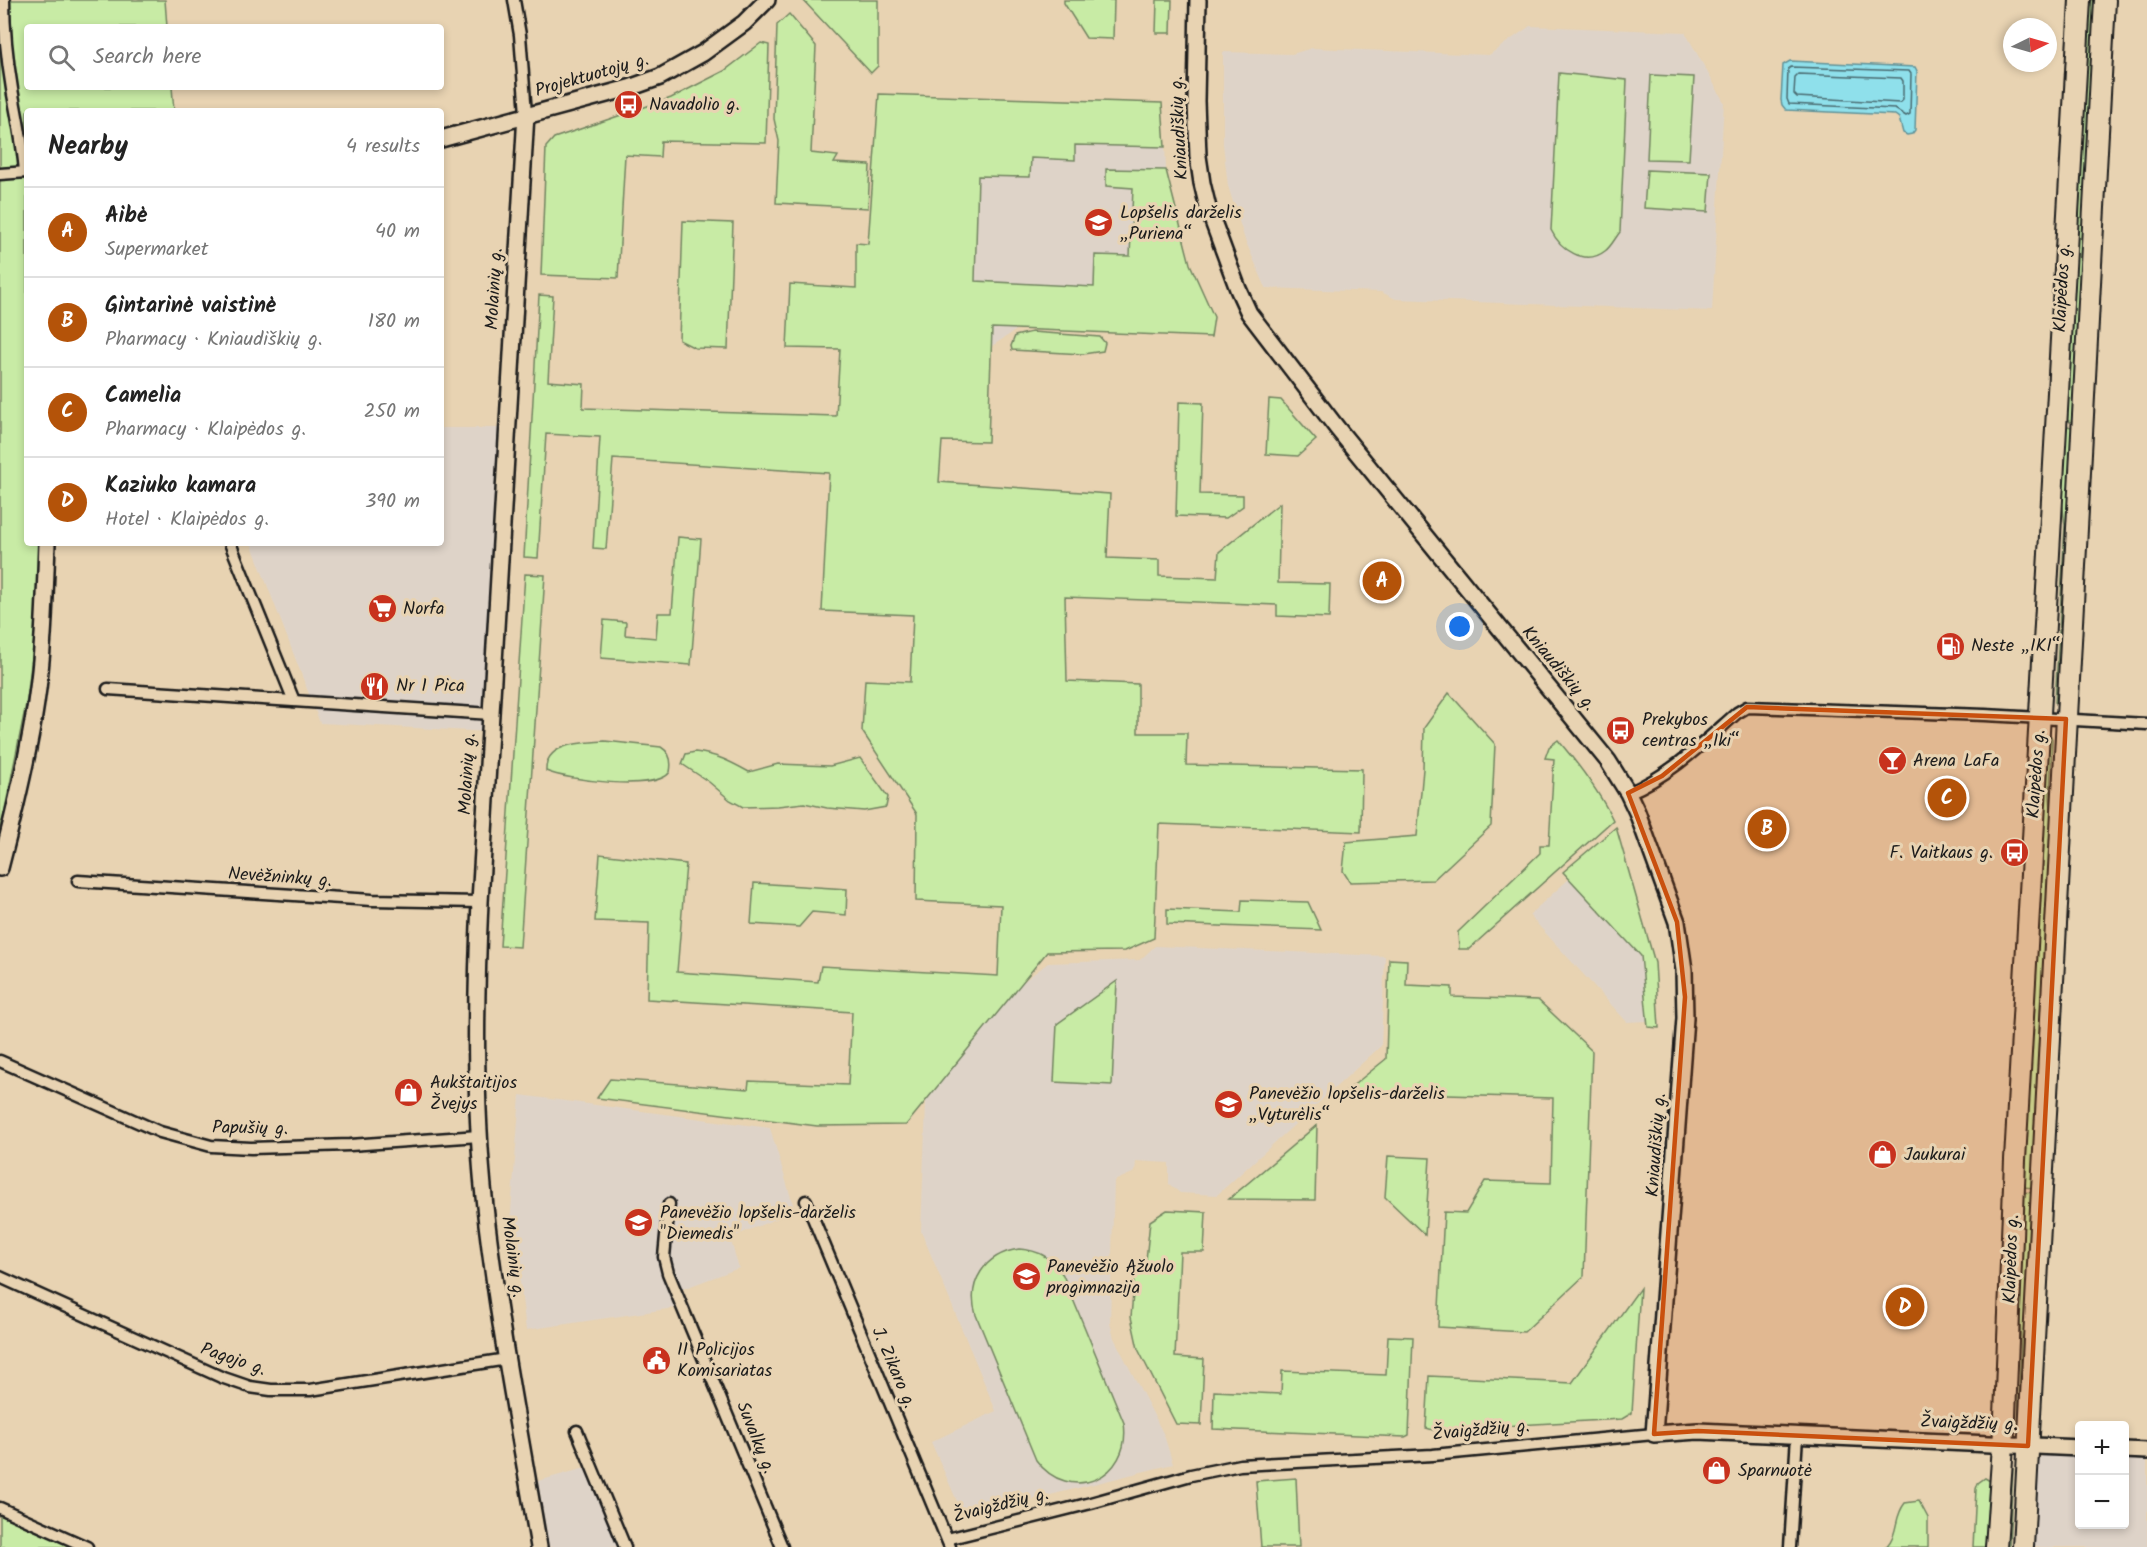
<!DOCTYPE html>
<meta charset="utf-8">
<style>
body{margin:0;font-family:Kalam,sans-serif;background:#f6f6f6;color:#222}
.controls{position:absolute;right:18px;bottom:18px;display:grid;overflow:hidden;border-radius:6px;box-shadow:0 3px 9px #0003}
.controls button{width:54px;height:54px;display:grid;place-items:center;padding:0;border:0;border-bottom:2px solid #e0e0e0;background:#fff;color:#222;font:30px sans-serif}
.compass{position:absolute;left:2003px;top:18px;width:54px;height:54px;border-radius:50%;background:#fff;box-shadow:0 3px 9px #0003;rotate:85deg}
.you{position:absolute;left:1460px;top:627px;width:21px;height:21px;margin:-15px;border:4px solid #fff;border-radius:50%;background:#1a73e8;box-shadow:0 0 0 9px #1a73e833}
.badge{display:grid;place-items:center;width:39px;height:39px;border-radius:50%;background:#b45309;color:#fff;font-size:20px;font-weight:700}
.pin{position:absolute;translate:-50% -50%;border:3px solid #fff;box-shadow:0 2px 6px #0006}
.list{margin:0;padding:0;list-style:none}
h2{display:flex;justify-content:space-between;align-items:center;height:78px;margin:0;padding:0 24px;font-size:26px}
h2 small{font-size:20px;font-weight:400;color:#767676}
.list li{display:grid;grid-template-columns:39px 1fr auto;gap:18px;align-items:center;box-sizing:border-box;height:90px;padding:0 24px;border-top:2px solid #e0e0e0}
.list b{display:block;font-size:22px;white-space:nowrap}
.list p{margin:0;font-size:20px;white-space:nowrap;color:#767676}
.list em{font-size:20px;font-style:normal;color:#767676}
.icon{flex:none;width:33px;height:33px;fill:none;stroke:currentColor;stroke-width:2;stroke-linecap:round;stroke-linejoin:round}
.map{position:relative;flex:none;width:2147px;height:1547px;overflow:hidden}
.search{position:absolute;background:#fff;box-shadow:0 3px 9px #0003;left:24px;top:24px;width:420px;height:66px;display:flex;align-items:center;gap:15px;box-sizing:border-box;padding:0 21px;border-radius:6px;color:#767676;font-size:22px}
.panel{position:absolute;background:#fff;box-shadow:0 3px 9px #0003;left:24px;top:108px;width:420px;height:438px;border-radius:6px}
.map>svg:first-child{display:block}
</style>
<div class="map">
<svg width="2147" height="1547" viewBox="0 0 2147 1547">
<rect width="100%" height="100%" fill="#e8d3b2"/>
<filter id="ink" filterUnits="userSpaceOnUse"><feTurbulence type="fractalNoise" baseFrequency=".0167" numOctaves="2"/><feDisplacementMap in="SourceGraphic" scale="12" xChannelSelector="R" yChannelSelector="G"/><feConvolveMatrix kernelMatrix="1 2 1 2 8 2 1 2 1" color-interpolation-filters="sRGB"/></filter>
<g filter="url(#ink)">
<g fill="#ded3c8">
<path d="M1530 26 1685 32 1724 102 1712 311 1396 299 1381 292 1266 288 1245 240 1228 186 1223 144V52L1292 54 1312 48 1489 55Z"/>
<path d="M955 139 1165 143 1166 170 1190 264 1214 317 1211 337 1018 329 963 365Z"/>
<path d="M441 428H506L490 732 320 723 251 543H441Z"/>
<path d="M1569 879 1642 956 1648 1021 1627 1022 1529 915Z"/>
<path d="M1155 946 1385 956 1381 1046 1217 1195 1180 1193 1169 1184V1163L1136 1161 1135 1172 1114 1181 1110 1323 1114 1338 1164 1435 1173 1464 964 1517 931 1442 996 1411 921 1231 928 1053 1048 963 1140 960Z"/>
<path d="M520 1095 770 1128 795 1211 730 1238 739 1268 680 1290 681 1307 526 1330 511 1211Z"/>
<path d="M2047 1453 2079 1454 2080 1524H2124L2125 1456 2147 1458V1547H2030L2034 1467 2039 1458Z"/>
<path d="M589 1467 620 1547H549L538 1481Z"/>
</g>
<g fill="#c8eba5" stroke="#728460" stroke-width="1.5">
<path d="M0 0H165L167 27H27V87H172L174 111H27V543H39L35 631 27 699 0 834Z"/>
<path d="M803 0H878V66L871 73Z"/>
<path d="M1064 0H1114L1113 39 1086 38 1064 3Z"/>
<path d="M1157 0H1172L1171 33H1156Z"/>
<path d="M2088 0H2097L2075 423 2065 420Z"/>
<path d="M789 14 816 46 811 153 838 156 834 163 870 165 868 208 776 203 779 141 774 119 777 25Z"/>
<path d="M761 43 769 45 766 143 661 141 660 157 625 155 618 278 541 275 546 147 554 138 671 98 724 71Z"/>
<path d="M1559 73 1627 80 1620 232C1615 238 1611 247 1605 251 1585 267 1560 249 1551 230Z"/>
<path d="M1651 75 1694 77 1689 160 1647 159Z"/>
<path d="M879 94 1162 103 1165 147 1075 145V160L1031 158 1030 177 978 176 975 281 1094 287 1095 255 1130 256 1133 188 1106 186V169L1166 170 1190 264 1214 317 1211 337 992 328 988 442 942 441 939 482 1110 494 1107 558 1159 560V576L1217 578 1219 552 1280 503 1278 583 1330 584 1329 618 1277 616V605L1065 597 1067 681 1138 684V733H1187L1186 765 1362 769 1361 832 1159 824 1154 938 1125 951 1047 952 906 1125 817 1126 597 1098 610 1079 748 1089 749 1081 848 1085 852 1012 647 999 649 923 595 921 600 854 686 864 677 972 818 982 821 966 998 976 1001 905 916 901 917 814 862 731 865 680 910 682 913 615 822 611 829 473 613 459 606 549 593 548 600 437 546 434 538 558 524 557 539 295 553 296 548 381 584 384 583 408 836 416 840 349 787 348 790 284 856 288V243L868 244Z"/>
<path d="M1647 170 1711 173 1708 212 1644 208Z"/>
<path d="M683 221 733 223 728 349 695 348 679 340Z"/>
<path d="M1032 332 1100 337 1105 343 1103 351 1083 354 1012 350 1011 346 1015 336Z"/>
<path d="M1269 399 1281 400 1316 440 1298 456 1266 454Z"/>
<path d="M1179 402 1203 403 1200 494 1243 495V506L1226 518 1176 516Z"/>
<path d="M2064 425 2075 428 2060 702 2058 704 2055 702 2065 525 2061 493Z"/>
<path d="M678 537 701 539 691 665 601 658 604 620 626 622 625 635 656 638 658 613H672Z"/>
<path d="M525 574 545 575 520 947 500 946Z"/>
<path d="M1449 693 1495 744 1491 826 1433 880 1350 882 1343 871 1346 842 1417 836 1423 769 1424 728Z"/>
<path d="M2047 735 2051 736 2052 739 2050 796 2053 833 2034 1188 2023 1187Z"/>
<path d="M1558 740C1579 765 1599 791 1613 820L1469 949H1459L1458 932 1540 853V845H1549L1554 759 1545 758 1549 747Z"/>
<path d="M605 741 661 747C671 753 672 762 670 772 657 792 566 780 546 771 545 742 583 743 605 741Z"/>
<path d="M695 752C716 754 731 762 749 772L778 764 830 766 860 758 888 797 886 807 864 811 827 808 804 803 778 806 743 807 730 800 709 782 682 764 686 754Z"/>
<path d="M1616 827 1655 963 1659 1028 1648 1027 1641 956 1563 872Z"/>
<path d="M754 883 847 889 846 915 812 912 799 927 751 924Z"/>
<path d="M1242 900 1308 902 1321 930 1167 924V909L1241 912Z"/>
<path d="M1389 959 1407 960 1406 985 1452 987V997L1538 1000 1592 1051 1584 1276 1524 1332 1438 1327 1444 1212 1466 1213 1485 1181 1551 1183 1553 1098 1345 1092 1386 1059Z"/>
<path d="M1117 981 1112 1085 1054 1082 1057 1024Z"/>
<path d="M1317 1125 1315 1200 1229 1199Z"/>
<path d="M1388 1156 1430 1158 1425 1235 1385 1197Z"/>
<path d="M2022 1192 2034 1193 2020 1427H2018L2021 1338 2017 1284Z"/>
<path d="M1167 1210 1206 1212 1204 1252H1180L1175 1357 1204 1359 1201 1425 1176 1424 1138 1349 1131 1317 1135 1270H1145L1150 1221Z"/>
<path d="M1019 1249C1039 1250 1052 1258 1063 1275L1124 1423C1132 1479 1069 1505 1036 1460L976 1315C966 1282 985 1254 1019 1249Z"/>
<path d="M1640 1288 1632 1413 1622 1419 1433 1430 1426 1428 1429 1376 1572 1383Z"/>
<path d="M1388 1336 1413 1337 1409 1435 1405 1437 1213 1429 1214 1391 1281 1394 1282 1371 1386 1375Z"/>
<path d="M2007 1468H2013L2009 1547H2003Z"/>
<path d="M1296 1478 1299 1547H1261L1256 1481Z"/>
<path d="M1985 1478 1990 1481 1986 1547H1973L1976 1489 1978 1483Z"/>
<path d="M1919 1501 1928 1518V1547H1886C1900 1531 1893 1518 1905 1503Z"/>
<path d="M0 1515 72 1547H0Z"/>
</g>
<path fill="#8fe0eb" stroke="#619298" stroke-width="1.5" d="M1790 61 1915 67 1917 71 1915 130 1912 134 1907 135 1903 133 1899 118 1895 115 1786 110 1782 105 1781 100 1783 65Z"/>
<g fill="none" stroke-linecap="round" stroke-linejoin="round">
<g stroke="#4a6a6f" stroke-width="1.5">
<path d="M1791 67 1909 71 1911 74 1910 114 1906 116 1895 109 1789 104 1787 99 1788 69Z"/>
<path d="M1798 74 1901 78 1903 81V100L1900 103 1797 97 1794 94 1795 77Z"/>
</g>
<defs>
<g id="street">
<path d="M4 0C4 30 7 59 12 89 17 117 23 144 25 172"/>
<path d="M514 0 520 35 526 114"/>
<path d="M0 174 27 172"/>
<path d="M230 543 294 701"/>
<path d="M108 689 491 714"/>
<path d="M1628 793C1671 775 1703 743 1737 713L1747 707 1985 715 2147 724"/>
<path d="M78 881 372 900 480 902"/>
<path d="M0 1061 160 1132 211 1146 251 1148 350 1145 479 1136"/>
<path d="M806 1201 950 1547"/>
<path d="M669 1204 664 1257 668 1273 782 1547"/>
<path d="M0 1277 221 1377 250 1387 271 1390H310L507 1359"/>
<path d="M577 1431 625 1547"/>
<path d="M0 1508 87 1547"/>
<path d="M947 1539 1091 1503 1191 1475 1240 1465 1433 1455 1654 1434"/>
<path d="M1790 1547 1797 1436"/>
</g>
<g id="secondary">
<path d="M1198 0 1196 101 1198 156 1202 183 1208 208 1238 289 1249 313 1337 428 1608 761 1628 793 1637 812 1677 922 1684 970 1685 1018 1654 1434 1698 1431 2080 1448"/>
<path d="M526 114 480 902C475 1009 474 1118 487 1224 500 1332 521 1440 539 1547"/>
<path d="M441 139 629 88 660 77 703 53 744 23 767 0"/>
<path d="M0 868C14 814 28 758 36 703 44 650 45 596 47 543"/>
<path d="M2124 1450 2147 1451"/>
</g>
<g id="highway">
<path d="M1996 1547 2005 1416 2015 1160 2080 0"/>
<path d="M2023 1547 2105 0"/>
</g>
</defs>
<use href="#street" stroke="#1c1c1c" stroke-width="15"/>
<use href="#secondary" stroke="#1c1c1c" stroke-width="20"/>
<use href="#highway" stroke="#1c1c1c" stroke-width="24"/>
<use href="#street" stroke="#e8d3b2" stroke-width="10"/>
<use href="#secondary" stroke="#e8d3b2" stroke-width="15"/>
<use href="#highway" stroke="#e8d3b2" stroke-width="20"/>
</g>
</g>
<path fill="#c9500e" fill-opacity="0.2" stroke="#c9500e" stroke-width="4.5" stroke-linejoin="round" d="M1747 707 2066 719 2028 1446 1698 1431 1654 1434 1685 997 1677 922 1628 793 1662 776Z"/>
<defs>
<symbol id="bus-disc" viewBox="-11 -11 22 22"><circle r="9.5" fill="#c8321e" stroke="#e8d3b2"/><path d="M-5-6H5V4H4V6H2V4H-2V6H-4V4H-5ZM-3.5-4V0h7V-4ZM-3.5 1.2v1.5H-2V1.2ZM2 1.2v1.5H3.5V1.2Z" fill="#fff"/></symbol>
<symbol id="school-disc" viewBox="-11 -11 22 22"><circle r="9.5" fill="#c8321e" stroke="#e8d3b2"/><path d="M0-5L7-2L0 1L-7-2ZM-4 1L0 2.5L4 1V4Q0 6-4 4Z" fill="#fff"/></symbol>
<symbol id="supermarket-disc" viewBox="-11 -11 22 22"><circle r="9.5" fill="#c8321e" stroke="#e8d3b2"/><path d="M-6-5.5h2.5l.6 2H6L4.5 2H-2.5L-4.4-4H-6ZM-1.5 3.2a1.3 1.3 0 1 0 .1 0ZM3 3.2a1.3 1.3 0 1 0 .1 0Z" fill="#fff"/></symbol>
<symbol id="fuel-disc" viewBox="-11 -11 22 22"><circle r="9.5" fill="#c8321e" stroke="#e8d3b2"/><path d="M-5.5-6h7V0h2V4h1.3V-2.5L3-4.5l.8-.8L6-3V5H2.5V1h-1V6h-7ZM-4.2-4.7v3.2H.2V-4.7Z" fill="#fff"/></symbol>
<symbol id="restaurant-disc" viewBox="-11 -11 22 22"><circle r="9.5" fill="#c8321e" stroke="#e8d3b2"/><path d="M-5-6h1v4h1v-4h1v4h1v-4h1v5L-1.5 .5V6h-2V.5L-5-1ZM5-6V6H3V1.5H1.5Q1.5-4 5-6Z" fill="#fff"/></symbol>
<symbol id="bar-disc" viewBox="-11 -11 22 22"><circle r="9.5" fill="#c8321e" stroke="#e8d3b2"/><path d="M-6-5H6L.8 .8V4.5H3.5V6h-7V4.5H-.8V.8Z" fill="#fff"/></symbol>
<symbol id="shop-disc" viewBox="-11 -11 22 22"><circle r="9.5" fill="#c8321e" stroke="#e8d3b2"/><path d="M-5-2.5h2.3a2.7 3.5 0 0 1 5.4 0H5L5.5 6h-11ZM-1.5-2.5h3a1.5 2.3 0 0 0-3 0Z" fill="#fff"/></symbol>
<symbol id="civic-disc" viewBox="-11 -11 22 22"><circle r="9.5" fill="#c8321e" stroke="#e8d3b2"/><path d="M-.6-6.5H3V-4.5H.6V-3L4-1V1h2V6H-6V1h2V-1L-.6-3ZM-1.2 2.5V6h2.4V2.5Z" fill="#fff"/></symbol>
</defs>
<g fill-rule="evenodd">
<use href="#bus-disc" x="612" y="88" width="33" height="33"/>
<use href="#school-disc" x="1082" y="206" width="33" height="33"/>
<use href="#supermarket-disc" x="366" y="592" width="33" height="33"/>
<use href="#fuel-disc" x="1934" y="630" width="33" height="33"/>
<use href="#restaurant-disc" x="358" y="670" width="33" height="33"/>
<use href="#bus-disc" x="1604" y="714" width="33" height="33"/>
<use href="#bar-disc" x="1876" y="744" width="33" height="33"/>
<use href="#bus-disc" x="1998" y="836" width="33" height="33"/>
<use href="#shop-disc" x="392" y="1076" width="33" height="33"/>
<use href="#school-disc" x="1212" y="1088" width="33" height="33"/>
<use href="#shop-disc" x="1866" y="1138" width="33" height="33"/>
<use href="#school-disc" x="622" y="1206" width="33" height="33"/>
<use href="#school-disc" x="1010" y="1260" width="33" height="33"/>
<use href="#civic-disc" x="640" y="1344" width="33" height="33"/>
<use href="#shop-disc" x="1700" y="1454" width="33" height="33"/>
</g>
<g text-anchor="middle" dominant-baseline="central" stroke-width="6" stroke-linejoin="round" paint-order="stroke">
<g font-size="18" fill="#1c1c1c" stroke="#e8d3b2">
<text transform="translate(592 76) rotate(-16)">Projektuotojų g.</text>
<text transform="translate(1180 128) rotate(-93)">Kniaudiškių g.</text>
<text transform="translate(2063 288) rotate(-87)">Klaipėdos g.</text>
<text transform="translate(495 289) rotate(-87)">Molainių g.</text>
<text transform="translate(1558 669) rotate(50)">Kniaudiškių g.</text>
<text transform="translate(468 774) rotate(-87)">Molainių g.</text>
<text transform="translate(2037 774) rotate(-86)">Klaipėdos g.</text>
<text transform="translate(280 878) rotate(4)">Nevėžninkų g.</text>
<text transform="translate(250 1129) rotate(1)">Papušių g.</text>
<text transform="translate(1657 1145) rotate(-86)">Kniaudiškių g.</text>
<text transform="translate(512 1257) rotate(82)">Molainių g.</text>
<text transform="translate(2012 1259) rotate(-88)">Klaipėdos g.</text>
<text transform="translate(233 1360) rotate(19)">Pagojo g.</text>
<text transform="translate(893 1368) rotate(67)">J. Zikaro g.</text>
<text transform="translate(1969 1424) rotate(2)">Žvaigždžių g.</text>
<text transform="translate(1481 1431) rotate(-5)">Žvaigždžių g.</text>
<text transform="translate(755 1438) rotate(68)">Suvalkų g.</text>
<text transform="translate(1001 1506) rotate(-14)">Žvaigždžių g.</text>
</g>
<g font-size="18" fill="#1c1c1c" stroke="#e8d3b2" text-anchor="start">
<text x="649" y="105">Navadolio g.</text>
<text x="1120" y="213">Lopšelis darželis<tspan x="1120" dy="21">„Puriena“</tspan></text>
<text x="403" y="609">Norfa</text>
<text x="1971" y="646">Neste „IKI“</text>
<text x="396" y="686">Nr 1 Pica</text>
<text x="1642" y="720">Prekybos<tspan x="1642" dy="21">centras „Iki“</tspan></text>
<text x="1913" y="761">Arena LaFa</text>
<text x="1993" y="853" text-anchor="end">F. Vaitkaus g.</text>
<text x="430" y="1083">Aukštaitijos<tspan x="430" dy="21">Žvejys</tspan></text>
<text x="1249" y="1094">Panevėžio lopšelis-darželis<tspan x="1249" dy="21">„Vyturėlis“</tspan></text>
<text x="1904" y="1155">Jaukurai</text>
<text x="660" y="1213">Panevėžio lopšelis-darželis<tspan x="660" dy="21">"Diemedis"</tspan></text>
<text x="1047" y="1267">Panevėžio Ąžuolo<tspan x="1047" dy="21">progimnazija</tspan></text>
<text x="677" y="1350">II Policijos<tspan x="677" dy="21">Komisariatas</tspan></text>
<text x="1738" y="1471">Sparnuotė</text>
</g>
</g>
</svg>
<div class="controls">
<button>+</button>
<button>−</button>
</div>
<svg class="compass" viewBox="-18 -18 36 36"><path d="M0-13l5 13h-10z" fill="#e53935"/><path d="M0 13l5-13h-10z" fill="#767676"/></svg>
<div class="you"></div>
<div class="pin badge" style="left:1382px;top:581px">A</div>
<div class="pin badge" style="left:1767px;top:829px">B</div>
<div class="pin badge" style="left:1947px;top:798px">C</div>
<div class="pin badge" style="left:1905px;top:1307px">D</div>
<div class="search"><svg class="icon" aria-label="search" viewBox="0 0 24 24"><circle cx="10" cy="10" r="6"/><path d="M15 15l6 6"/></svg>Search here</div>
<section class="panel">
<h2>Nearby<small>4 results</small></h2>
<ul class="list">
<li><span class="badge">A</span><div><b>Aibė</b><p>Supermarket</p></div><em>40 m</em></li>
<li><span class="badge">B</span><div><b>Gintarinė vaistinė</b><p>Pharmacy · Kniaudiškių g.</p></div><em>180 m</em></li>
<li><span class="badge">C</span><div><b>Camelia</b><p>Pharmacy · Klaipėdos g.</p></div><em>250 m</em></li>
<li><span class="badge">D</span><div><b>Kaziuko kamara</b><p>Hotel · Klaipėdos g.</p></div><em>390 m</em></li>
</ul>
</section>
</div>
